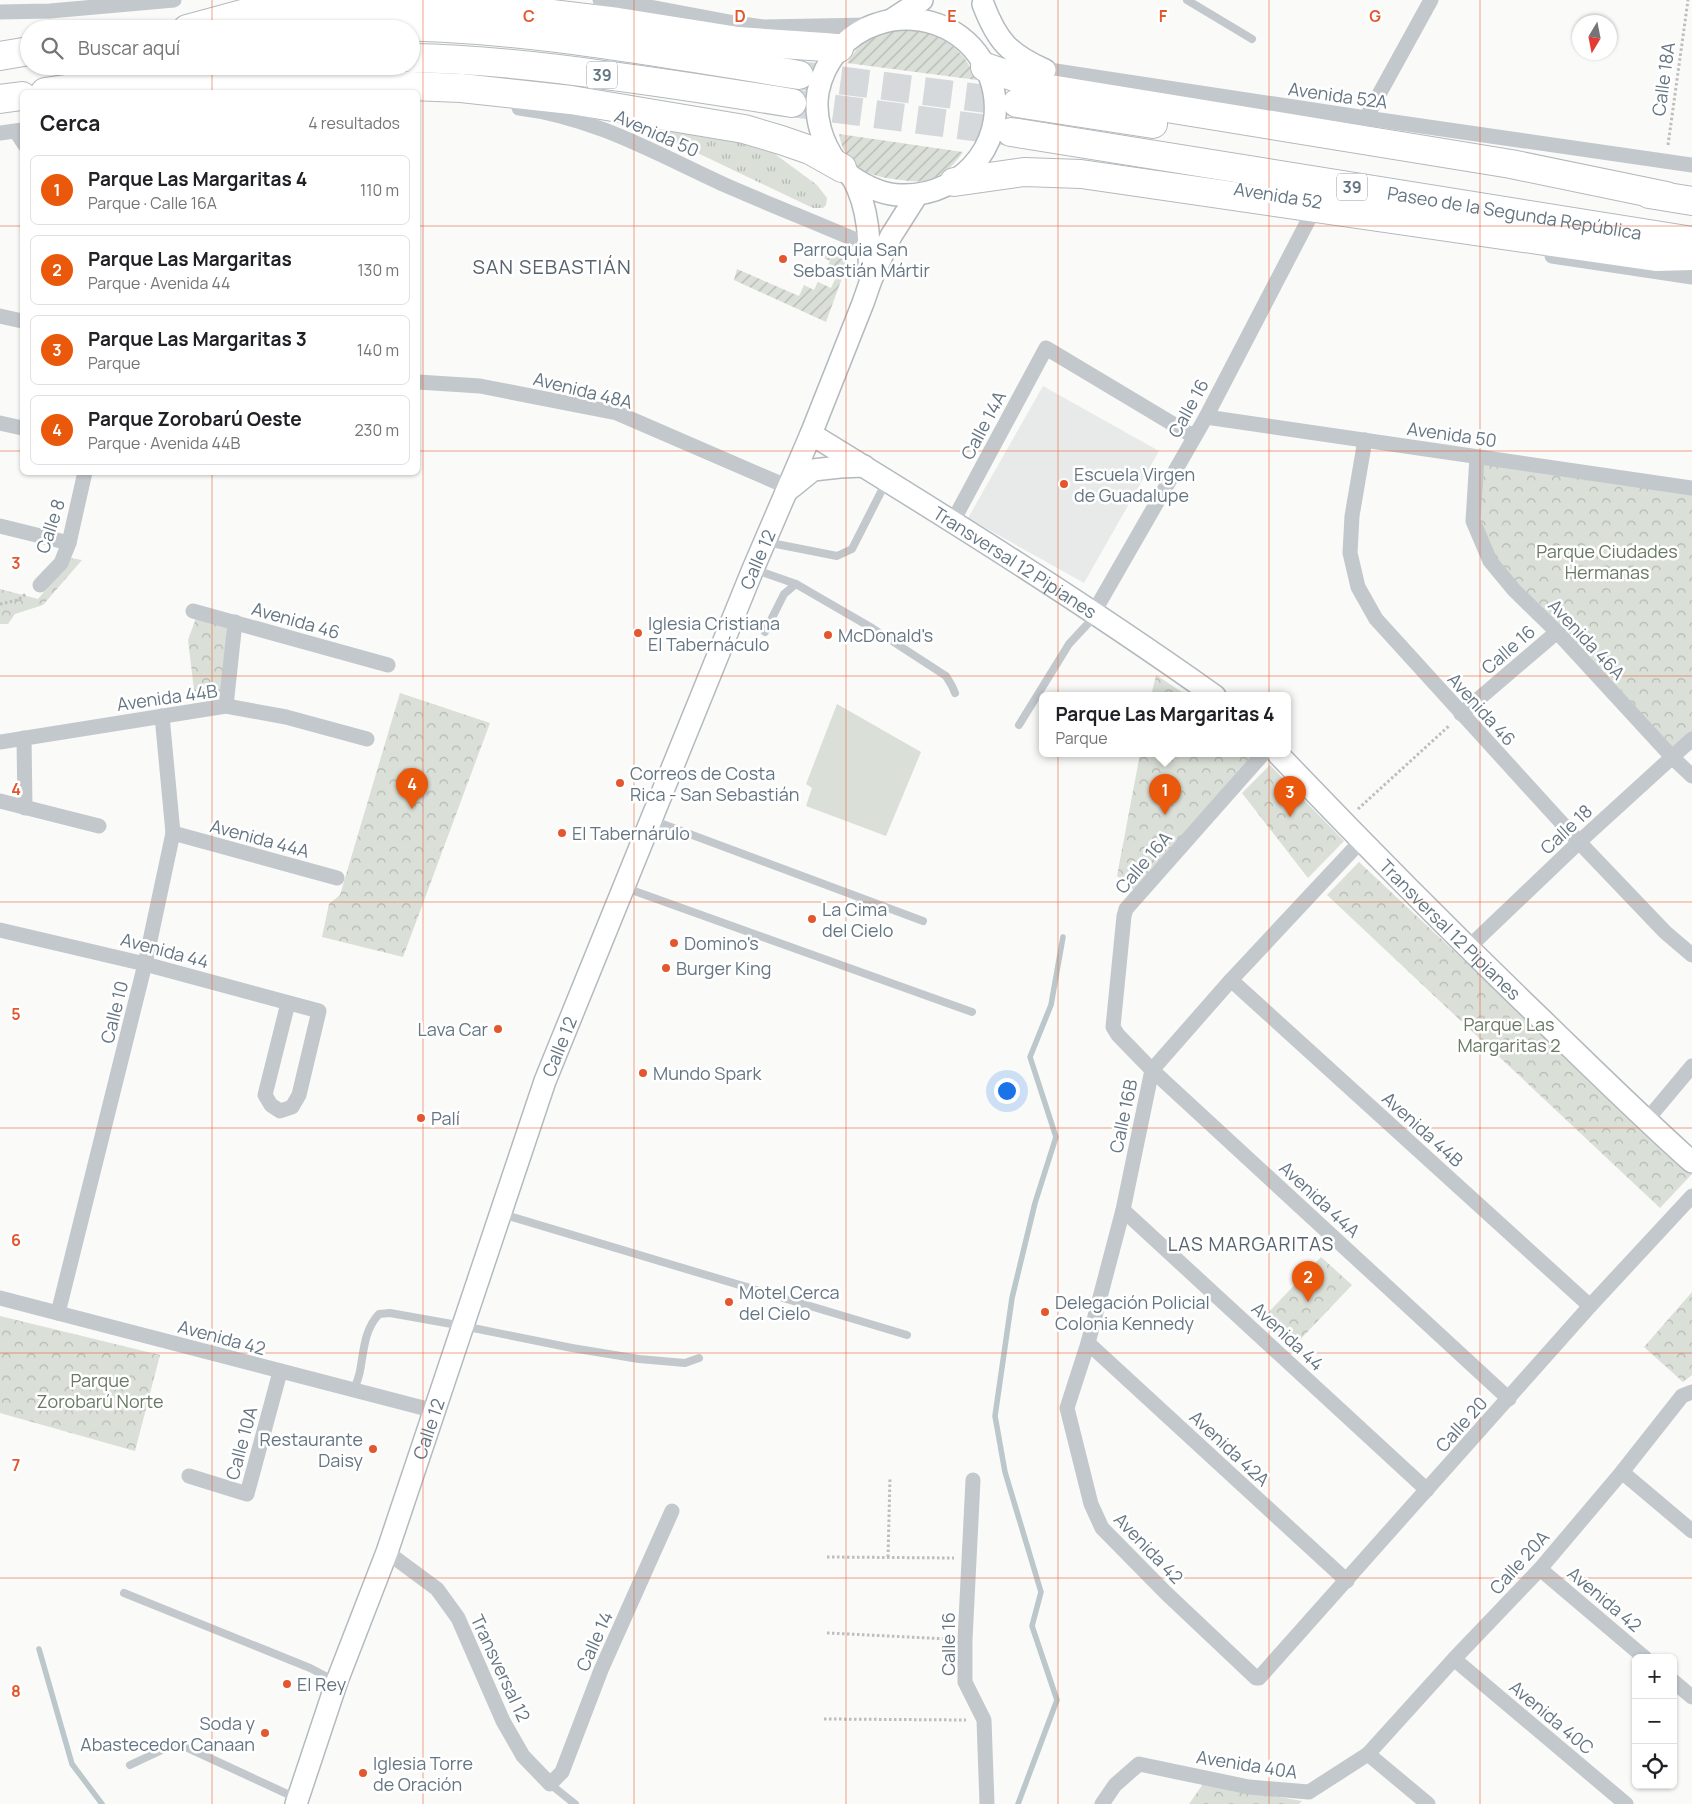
<!DOCTYPE html>
<html lang="es">
<meta charset="utf-8">
<style>
body{margin:0;font-family:Manrope,sans-serif;background:#f6f6f6;color:#202124}
.controls{position:absolute;right:15px;bottom:15px;display:grid;overflow:hidden;border-radius:8px;box-shadow:0 1px 4px #0004}
.controls button{width:45px;height:45px;display:grid;place-items:center;padding:0;border:0;border-bottom:1px solid #e0e0e0;background:#fff;color:#202124;font:25px sans-serif}
.compass{position:absolute;left:1572px;top:15px;width:45px;height:45px;border-radius:50%;background:#fff;box-shadow:0 1px 4px #0004;rotate:190deg}
.you{position:absolute;left:1006px;top:1090px;width:18px;height:18px;margin:-12px;border:4px solid #fff;border-radius:50%;background:#1a73e8;box-shadow:0 0 0 8px #1a73e833}
.badge{display:grid;place-items:center;width:32px;height:32px;border-radius:50%;background:#ea580c;color:#fff;font-size:16px;font-weight:700}
.pin{position:absolute;translate:-50% -41px;filter:drop-shadow(0 1px 2px #0008)}
.pin::after{content:'';position:absolute;top:26px;width:18px;height:15px;background:inherit;clip-path:polygon(0 0,100% 0,50% 100%)}
.popup{position:absolute;left:1039px;top:692px;width:252px;height:65px;box-sizing:border-box;display:grid;place-content:center;border-radius:8px;background:#fff;filter:drop-shadow(0 1px 4px #0005);font-size:16px;white-space:nowrap;color:#757577}
.popup b{font-size:19px;color:#202124}
.popup::after{content:'';position:absolute;left:50%;top:100%;margin-left:-10px;border:10px solid transparent;border-top-color:#fff}
.list{margin:0;padding:0;list-style:none}
h2{display:flex;justify-content:space-between;align-items:center;height:65px;margin:0;padding:0 20px;font-size:21px}
h2 small{font-size:16px;font-weight:400;color:#757577}
.list li{display:grid;grid-template-columns:32px 1fr auto;gap:15px;align-items:center;box-sizing:border-box;height:70px;margin:0 10px 10px;padding:0 10px;border:1px solid #e0e0e0;border-radius:8px}
.list b{display:block;font-size:19px;white-space:nowrap}
.list p{margin:0;font-size:16px;white-space:nowrap;color:#757577}
.list em{font-size:16px;font-style:normal;color:#757577}
.icon{flex:none;width:28px;height:28px;fill:none;stroke:currentColor;stroke-width:2;stroke-linecap:round;stroke-linejoin:round}
.map{position:relative;flex:none;width:1692px;height:1804px;overflow:hidden}
.search{position:absolute;background:#fff;box-shadow:0 1px 4px #0004;left:20px;top:20px;width:400px;height:55px;display:flex;align-items:center;gap:12px;box-sizing:border-box;padding:0 18px;border-radius:28px;color:#757577;font-size:19px}
.panel{position:absolute;background:#fff;box-shadow:0 1px 4px #0004;left:20px;top:90px;width:400px;height:385px;border-radius:8px}
.map>svg:first-child{display:block}
</style>
<div class="map">
<svg width="1692" height="1804" viewBox="0 0 1692 1804">
<defs>
<pattern id="grass-tufts" width="24" height="20" patternUnits="userSpaceOnUse" patternTransform="scale(1.25)"><rect width="24" height="20" fill="#dadfd7"/><path d="M3 7l-1-3M5 7V3M7 7l1-3M15 17l-1-3M17 17v-4M19 17l1-3" fill="none" stroke="#b4b9b4"/></pattern>
<pattern id="forest-crowns" width="20" height="18" patternUnits="userSpaceOnUse" patternTransform="scale(1.25)"><rect width="20" height="18" fill="#dadfd7"/><path d="M2 6a3 3 0 1 1 6 0M12 15a3 3 0 1 1 6 0" fill="none" stroke="#b4b9b4"/></pattern>
<pattern id="garden-furrows" width="10" height="10" patternUnits="userSpaceOnUse" patternTransform="scale(1.25)"><rect width="10" height="10" fill="#dadfd7"/><path d="M-1 1l2-2M0 10L10 0M9 11l2-2" fill="none" stroke="#b4b9b4"/></pattern>
</defs>
<rect width="100%" height="100%" fill="#fafaf8"/>
<path fill="#e8e9e9" d="M1043 386 1159 451 1084 583 968 518Z"/>
<path fill="url(#grass-tufts)" d="M612 117 753 138 817 185 827 198 826 205 823 208H813L664 137Z"/>
<g fill="url(#forest-crowns)">
<path d="M1477 457 1692 488V739L1672 757 1514 590 1473 521Z"/>
<path d="M59 556 82 560 43 605 15 614 8 624H0V589L38 599 54 580Z"/>
<path d="M196 618 227 627 221 693 195 698 188 640Z"/>
<path d="M1156 675 1188 696H1151Z"/>
<path d="M400 693 490 723 403 957 322 937 329 904 340 895Z"/>
<path d="M1140 754H1253L1135 891 1117 876Z"/>
<path d="M1270 765 1344 841 1308 878 1242 793Z"/>
<path d="M1359 862 1692 1174 1660 1208 1327 895Z"/>
<path d="M1321 1257 1352 1285 1294 1346 1263 1318Z"/>
<path d="M1692 1292V1375L1683 1382 1644 1347Z"/>
<path d="M0 1316 160 1355 135 1451 0 1413Z"/>
<path d="M1203 1784 1302 1801 1299 1804H1189Z"/>
</g>
<g fill="url(#garden-furrows)">
<path d="M902 27C938 32 963 46 977 80L847 63C864 36 873 36 902 27Z"/>
<path d="M839 134 963 152C954 165 946 173 932 179 922 183 910 181 901 180 869 177 845 168 839 134Z"/>
<path d="M824 247 849 259 826 322 734 280 737 269 799 296 804 285 814 290 818 282 831 288 837 275 826 270 830 261 820 256Z"/>
</g>
<path fill="#dadfd7" d="M837 704 921 752 886 836 806 806 812 788 806 784Z"/>
<g fill="none" stroke-linecap="round" stroke-linejoin="round">
<g stroke="#bbc7cb" stroke-width="5.5">
<path d="M39 1649 72 1764 102 1804"/>
<path d="M1018 1804 1057 1700 1032 1626 1041 1592 1005 1472 995 1416 1012 1298 1035 1203 1056 1137 1030 1057 1051 1005 1063 937"/>
</g>
<g stroke="#d5d9db" stroke-width="28" stroke-dasharray="28 14" stroke-linecap="butt">
<path d="M799 75 1017 103"/>
<path d="M792 103 1011 132"/>
</g>
<defs>
<g id="secondary">
<path d="M983 4C997 41 1009 54 1045 70"/>
<path d="M891 20 922 0"/>
<path d="M852 177C867 187 883 195 901 195 966 197 1013 136 989 75 981 55 966 38 946 28 925 18 900 16 877 24 846 34 824 61 818 92 814 117 822 143 837 163 842 168 849 173 853 179 869 208 870 243 869 275"/>
<path id="s1" d="M811 434C948 518 1084 603 1215 696"/>
<path d="M787 491 813 470 840 467 864 466"/>
<path id="s2" d="M1278 754C1361 841 1446 927 1533 1011 1586 1062 1638 1114 1692 1162"/>
<path id="s3" d="M296 1804 337 1681 387 1552 545 1081 753 569 811 434 863 303 871 280 891 236 917 195"/>
</g>
<g id="highway">
<path d="M379 26C520 26 660 53 799 75"/>
<path d="M187 29 257 10 448 6 512 9 618 22 738 41 839 48"/>
<path d="M0 56 29 51"/>
<path d="M411 58C476 59 540 66 604 75 667 83 730 93 792 103"/>
<path d="M985 67 1050 89 1511 164 1666 196"/>
<path d="M139 78 235 88 386 85 461 88 571 100 744 129 781 140 810 150 842 168"/>
<path d="M45 92 139 78 239 66"/>
<path d="M0 99 22 96"/>
<path d="M1017 103 1153 124"/>
<path id="s4" d="M1011 132 1692 241"/>
<path d="M954 182 1024 172 1081 174 1656 257 1692 256"/>
<path d="M1649 194 1692 201"/>
</g>
</defs>
<use href="#secondary" stroke="#b3babf" stroke-width="24"/>
<use href="#highway" stroke="#b4b9bd" stroke-width="30"/>
<g stroke="#bbbfc2" stroke-width="3" stroke-dasharray="2.5 2.5" stroke-linecap="butt">
<path d="M1668 145 1688 0"/>
<path d="M0 604 18 600 27 593"/>
<path d="M1358 809 1450 725"/>
<path d="M827 1557 954 1558"/>
<path d="M888 1557 890 1477"/>
<path d="M827 1633 949 1639"/>
<path d="M824 1719 966 1720"/>
</g>
<g stroke="#c3c8cc" stroke-width="8">
<path d="M1187 0 1252 39"/>
<path d="M12 132 22 147"/>
<path d="M766 542 837 556 852 549 886 482"/>
<path d="M756 570 796 584 872 628 946 676 952 686 955 693"/>
<path d="M765 632 784 594 796 584"/>
<path d="M1019 725 1069 644 1095 616"/>
<path d="M652 820 923 921"/>
<path d="M626 888 972 1012"/>
<path d="M502 1214 907 1335"/>
<path d="M354 1390C356 1384 359 1377 360 1371 364 1350 364 1330 379 1314L390 1313 463 1326 572 1348 639 1359 685 1363 699 1358"/>
<path d="M124 1593 310 1668 335 1681"/>
<path d="M130 1765 177 1743 296 1798"/>
<path d="M550 1784 575 1804"/>
</g>
<g stroke="#c3c8cc" stroke-width="15">
<path d="M600 0 628 3 735 23 764 27 869 25"/>
<path d="M0 12 50 11 174 0"/>
<path d="M1036 68 1366 118 1692 165"/>
<path d="M519 108C594 117 657 154 725 185 773 206 822 225 870 246"/>
<path d="M1366 118 1431 0"/>
<path d="M0 133 22 130"/>
<path d="M1552 256 1692 277"/>
<path d="M0 316 22 321"/>
<path d="M418 382 480 386 617 413 788 487"/>
<path d="M1206 417 1692 488"/>
<path d="M0 423 22 428"/>
<path d="M1365 440 1352 516 1350 553 1358 587 1376 619 1579 842 1665 932 1692 955"/>
<path d="M1477 457 1473 521 1490 561 1514 590 1557 632 1672 757 1692 776"/>
<path d="M953 521 1046 348 1193 436"/>
<path d="M0 526 69 543"/>
<path d="M40 585 61 563 69 543 85 472"/>
<path d="M193 611 388 665"/>
<path d="M1094 612 1206 417 1309 219"/>
<path d="M226 706 235 622"/>
<path d="M1461 714 1557 632"/>
<path d="M24 738 25 808"/>
<path d="M0 742 226 706 286 717 367 739"/>
<path d="M1263 754 1126 909 1124 916 1113 1027 1118 1035 1152 1070 1509 1399"/>
<path d="M0 801 99 826"/>
<path d="M173 833 337 878"/>
<path d="M1361 841 1231 980 1152 1070 1123 1210 1088 1343 1067 1408 1091 1504 1102 1528 1166 1593 1256 1678H1259L1590 1306 1692 1196"/>
<path d="M0 930 145 964 319 1011 299 1095 292 1107 280 1111 271 1105 265 1095 288 1003"/>
<path d="M1468 948 1579 842 1692 739"/>
<path d="M1231 980 1590 1306"/>
<path d="M1646 1121 1692 1066"/>
<path d="M1123 1210 1427 1490"/>
<path d="M0 1298 435 1411"/>
<path d="M58 1313 145 964 173 833 162 716"/>
<path d="M1088 1343 1347 1581"/>
<path d="M1622 1472 1692 1531"/>
<path d="M189 1476 247 1494 280 1372"/>
<path d="M973 1480 965 1640V1682L984 1720 987 1804"/>
<path d="M387 1552 437 1589 458 1618 503 1721 523 1756 550 1784 562 1772 601 1670 672 1511"/>
<path d="M1540 1569 1645 1658"/>
<path d="M1454 1659 1626 1804"/>
<path d="M1673 1681 1692 1697"/>
<path d="M1368 1754 1428 1804"/>
<path d="M1102 1804 1115 1785 1139 1764 1249 1787 1309 1792 1368 1754 1454 1659 1540 1569 1622 1472 1682 1396 1692 1392"/>
</g>
<use href="#secondary" stroke="#fff" stroke-width="21"/>
<use href="#highway" stroke="#fff" stroke-width="28"/>
</g>
<path fill="none" stroke="#e4572e" stroke-width="1" stroke-opacity="0.55" d="M212 0V29M423 0V1804M634 0V1804M846 0V1804M1058 0V1804M1269 0V1804M1480 0V1804M212 66V92M0 226H22M418 226H1692M0 451H22M418 451H1692M212 472V1804M0 676H1692M0 902H1692M0 1128H1692M0 1353H1692M0 1578H1692"/>
<g fill="#e4572e" stroke="#fff" stroke-width="2">
<circle cx="783" cy="259" r="5"/>
<circle cx="1064" cy="484" r="5"/>
<circle cx="638" cy="633" r="5"/>
<circle cx="828" cy="635" r="5"/>
<circle cx="620" cy="783" r="5"/>
<circle cx="562" cy="833" r="5"/>
<circle cx="812" cy="919" r="5"/>
<circle cx="674" cy="943" r="5"/>
<circle cx="666" cy="968" r="5"/>
<circle cx="498" cy="1029" r="5"/>
<circle cx="643" cy="1073" r="5"/>
<circle cx="421" cy="1118" r="5"/>
<circle cx="729" cy="1302" r="5"/>
<circle cx="1045" cy="1312" r="5"/>
<circle cx="373" cy="1449" r="5"/>
<circle cx="287" cy="1684" r="5"/>
<circle cx="265" cy="1733" r="5"/>
<circle cx="363" cy="1773" r="5"/>
</g>
<g text-anchor="middle" dominant-baseline="central" stroke-width="5" stroke-linejoin="round" paint-order="stroke">
<g fill="#fff" stroke="#939fa8" stroke-width="1">
<rect x="587" y="61.5" width="30" height="27" rx="4"/>
<rect x="1337" y="173.5" width="30" height="27" rx="4"/>
</g>
<g font-size="16" font-weight="bold" fill="#657683">
<text x="602" y="75">39</text>
<text x="1352" y="187">39</text>
</g>
<g font-size="18" fill="#657683" stroke="#fff">
<text transform="translate(1663 79) rotate(-82)">Calle 18A</text>
<text transform="translate(1338 95) rotate(8)">Avenida 52A</text>
<text transform="translate(657 133) rotate(24)">Avenida 50</text>
<text transform="translate(1278 195) rotate(9)">Avenida 52</text>
<text stroke="none"><textPath href="#s4" startOffset="510">Paseo de la Segunda República</textPath></text>
<text transform="translate(583 390) rotate(14)">Avenida 48A</text>
<text transform="translate(1188 408) rotate(-61)">Calle 16</text>
<text transform="translate(983 425) rotate(-62)">Calle 14A</text>
<text transform="translate(1452 434) rotate(8)">Avenida 50</text>
<text transform="translate(50 526) rotate(-72)">Calle 8</text>
<text stroke="none"><textPath href="#s3" startOffset="1328">Calle 12</textPath></text>
<text stroke="none"><textPath href="#s1" startOffset="241">Transversal 12 Pipianes</textPath></text>
<text transform="translate(296 620) rotate(16)">Avenida 46</text>
<text transform="translate(1587 639) rotate(47)">Avenida 46A</text>
<text transform="translate(1508 649) rotate(-41)">Calle 16</text>
<text transform="translate(167 697) rotate(-8)">Avenida 44B</text>
<text transform="translate(1482 709) rotate(48)">Avenida 46</text>
<text transform="translate(1566 829) rotate(-43)">Calle 18</text>
<text transform="translate(260 838) rotate(15)">Avenida 44A</text>
<text transform="translate(1143 862) rotate(-49)">Calle 16A</text>
<text stroke="none"><textPath href="#s2" startOffset="246">Transversal 12 Pipianes</textPath></text>
<text transform="translate(165 950) rotate(15)">Avenida 44</text>
<text transform="translate(114 1012) rotate(-76)">Calle 10</text>
<text stroke="none"><textPath href="#s3" startOffset="802">Calle 12</textPath></text>
<text transform="translate(1123 1116) rotate(-78)">Calle 16B</text>
<text transform="translate(1423 1129) rotate(42)">Avenida 44B</text>
<text transform="translate(1320 1199) rotate(43)">Avenida 44A</text>
<text transform="translate(1288 1336) rotate(43)">Avenida 44</text>
<text transform="translate(222 1337) rotate(15)">Avenida 42</text>
<text transform="translate(1461 1424) rotate(-48)">Calle 20</text>
<text stroke="none"><textPath href="#s3" startOffset="398">Calle 12</textPath></text>
<text transform="translate(241 1443) rotate(-75)">Calle 10A</text>
<text transform="translate(1230 1448) rotate(43)">Avenida 42A</text>
<text transform="translate(1149 1548) rotate(46)">Avenida 42</text>
<text transform="translate(1519 1562) rotate(-48)">Calle 20A</text>
<text transform="translate(1605 1599) rotate(40)">Avenida 42</text>
<text transform="translate(594 1641) rotate(-66)">Calle 14</text>
<text transform="translate(948 1644) rotate(-90)">Calle 16</text>
<text transform="translate(501 1668) rotate(65)">Transversal 12</text>
<text transform="translate(1552 1717) rotate(40)">Avenida 40C</text>
<text transform="translate(1247 1764) rotate(9)">Avenida 40A</text>
</g>
<g font-size="18" fill="#657683" stroke="#fff" text-anchor="start">
<text x="793" y="249">Parroquia San<tspan x="793" dy="21">Sebastián Mártir</tspan></text>
<text x="1074" y="474">Escuela Virgen<tspan x="1074" dy="21">de Guadalupe</tspan></text>
<text x="648" y="623">Iglesia Cristiana<tspan x="648" dy="21">El Tabernáculo</tspan></text>
<text x="838" y="635">McDonald's</text>
<text x="630" y="773">Correos de Costa<tspan x="630" dy="21">Rica - San Sebastián</tspan></text>
<text x="572" y="833">El Tabernárulo</text>
<text x="822" y="909">La Cima<tspan x="822" dy="21">del Cielo</tspan></text>
<text x="684" y="943">Domino's</text>
<text x="676" y="968">Burger King</text>
<text x="488" y="1029" text-anchor="end">Lava Car</text>
<text x="653" y="1073">Mundo Spark</text>
<text x="431" y="1118">Palí</text>
<text x="739" y="1292">Motel Cerca<tspan x="739" dy="21">del Cielo</tspan></text>
<text x="1055" y="1302">Delegación Policial<tspan x="1055" dy="21">Colonia Kennedy</tspan></text>
<text x="363" y="1439" text-anchor="end">Restaurante<tspan x="363" dy="21">Daisy</tspan></text>
<text x="297" y="1684">El Rey</text>
<text x="255" y="1723" text-anchor="end">Soda y<tspan x="255" dy="21">Abastecedor Canaan</tspan></text>
<text x="373" y="1763">Iglesia Torre<tspan x="373" dy="21">de Oración</tspan></text>
</g>
<g font-size="18" fill="#687a64" stroke="#fff">
<text x="1607" y="551">Parque Ciudades<tspan x="1607" dy="21">Hermanas</tspan></text>
<text x="1509" y="1024">Parque Las<tspan x="1509" dy="21">Margaritas 2</tspan></text>
<text x="100" y="1380">Parque<tspan x="100" dy="21">Zorobarú Norte</tspan></text>
</g>
<g font-size="19" letter-spacing="1" fill="#57646e" stroke="#fff">
<text x="1251" y="1244">LAS MARGARITAS</text>
</g>
<g font-size="20" letter-spacing="1" fill="#57646e" stroke="#fff">
<text x="552" y="266">SAN SEBASTIÁN</text>
</g>
</g>
<g font-size="16" text-anchor="middle" font-weight="bold" fill="#e4572e" stroke="#fff" stroke-width="5" stroke-linejoin="round" paint-order="stroke">
<text x="529" y="22">C</text>
<text x="740" y="22">D</text>
<text x="952" y="22">E</text>
<text x="1163" y="22">F</text>
<text x="1375" y="22">G</text>
<text x="16" y="569">3</text>
<text x="16" y="795">4</text>
<text x="16" y="1020">5</text>
<text x="16" y="1246">6</text>
<text x="16" y="1471">7</text>
<text x="16" y="1697">8</text>
</g>
</svg>
<div class="controls">
<button>+</button>
<button>−</button>
<button><svg class="icon" aria-label="locate" viewBox="0 0 24 24"><circle cx="12" cy="12" r="6"/><path d="M12 2v4M12 18v4M2 12h4M18 12h4"/></svg></button>
</div>
<svg class="compass" viewBox="-18 -18 36 36"><path d="M0-13l5 13h-10z" fill="#e53935"/><path d="M0 13l5-13h-10z" fill="#757577"/></svg>
<div class="you"></div>
<div class="pin badge" style="left:1165px;top:815px">1</div>
<div class="popup"><b>Parque Las Margaritas 4</b>Parque</div>
<div class="pin badge" style="left:1308px;top:1302px">2</div>
<div class="pin badge" style="left:1290px;top:817px">3</div>
<div class="pin badge" style="left:412px;top:809px">4</div>
<div class="search"><svg class="icon" aria-label="search" viewBox="0 0 24 24"><circle cx="10" cy="10" r="6"/><path d="M15 15l6 6"/></svg>Buscar aquí</div>
<section class="panel">
<h2>Cerca<small>4 resultados</small></h2>
<ul class="list">
<li><span class="badge">1</span><div><b>Parque Las Margaritas 4</b><p>Parque · Calle 16A</p></div><em>110 m</em></li>
<li><span class="badge">2</span><div><b>Parque Las Margaritas</b><p>Parque · Avenida 44</p></div><em>130 m</em></li>
<li><span class="badge">3</span><div><b>Parque Las Margaritas 3</b><p>Parque</p></div><em>140 m</em></li>
<li><span class="badge">4</span><div><b>Parque Zorobarú Oeste</b><p>Parque · Avenida 44B</p></div><em>230 m</em></li>
</ul>
</section>
</div>
